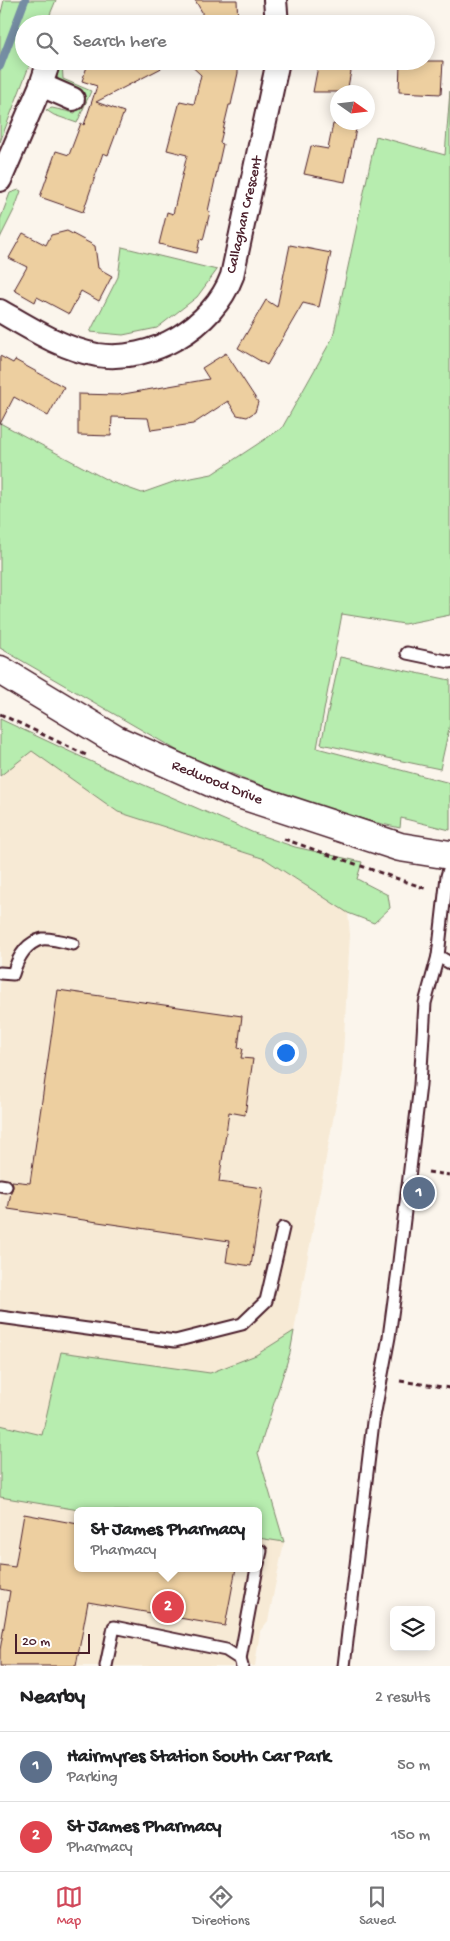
<!DOCTYPE html>
<style>
body{margin:0;font-family:"Gochi Hand",sans-serif;background:#f6f6f6;color:#202124}
.controls{position:absolute;right:15px;bottom:15px;display:grid;overflow:hidden;border-radius:8px;box-shadow:0 2px 12px #0003}
.controls button{width:45px;height:45px;display:grid;place-items:center;padding:0;border:0;border-bottom:1px solid #e0e0e0;background:#fff;color:#202124;font:25px sans-serif}
.compass{position:absolute;left:330px;top:85px;width:45px;height:45px;border-radius:50%;background:#fff;box-shadow:0 2px 12px #0003;rotate:104deg}
.scale{position:absolute;left:15px;bottom:12px;width:75px;box-sizing:border-box;padding-left:5px;border:2px solid #4a1f2b;border-top:0;font-size:14px;line-height:18px;white-space:nowrap;color:#4a1f2b;-webkit-text-stroke:4px #fff;paint-order:stroke}
.you{position:absolute;left:285px;top:1052px;width:18px;height:18px;margin:-12px;border:4px solid #fff;border-radius:50%;background:#1a73e8;box-shadow:0 0 0 8px #1a73e833}
.badge{display:grid;place-items:center;width:32px;height:32px;border-radius:50%;background:#d1495b;color:#fff;font-size:16px;font-weight:700}
.pin{position:absolute;translate:-50% -50%;border:2px solid #fff;box-shadow:0 1px 5px #0006}
.popup{position:absolute;left:74px;top:1507px;width:188px;height:65px;box-sizing:border-box;display:grid;place-content:center;border-radius:8px;background:#fff;filter:drop-shadow(0 1px 4px #0005);font-size:16px;white-space:nowrap;color:#757577}
.popup b{font-size:19px;color:#202124}
.popup::after{content:'';position:absolute;left:50%;top:100%;margin-left:-10px;border:10px solid transparent;border-top-color:#fff}
.list{margin:0;padding:0;list-style:none}
h2{display:flex;justify-content:space-between;align-items:center;height:65px;margin:0;padding:0 20px;font-size:21px}
h2 small{font-size:16px;font-weight:400;color:#757577}
.list li{display:grid;grid-template-columns:32px 1fr auto;gap:15px;align-items:center;box-sizing:border-box;height:70px;padding:0 20px;border-top:1px solid #e0e0e0}
.list b{display:block;font-size:19px;white-space:nowrap}
.list p{margin:0;font-size:16px;white-space:nowrap;color:#757577}
.list em{font-size:16px;font-style:normal;color:#757577}
.icon{flex:none;width:28px;height:28px;fill:none;stroke:currentColor;stroke-width:2;stroke-linecap:round;stroke-linejoin:round}
.map{position:relative;flex:none;width:450px;height:1666px;overflow:hidden}
.search{position:absolute;background:#fff;box-shadow:0 2px 12px #0003;left:15px;right:15px;top:15px;height:55px;display:flex;align-items:center;gap:12px;box-sizing:border-box;padding:0 18px;border-radius:28px;color:#757577;font-size:19px}
.sheet{height:205px;background:#fff}
nav{display:flex;justify-content:space-around;align-items:center;box-sizing:border-box;height:70px;border-top:1px solid #e0e0e0;background:#fff;font-size:14px;color:#757577}
nav a{display:grid;justify-items:center;gap:2px}
nav .on{color:#d1495b}
.map>svg:first-child{display:block}
</style>
<div class="map">
<svg width="450" height="1666" viewBox="0 0 450 1666">
<rect width="100%" height="100%" fill="#fbf5ec"/>
<filter id="ink" filterUnits="userSpaceOnUse"><feTurbulence type="fractalNoise" baseFrequency=".02" numOctaves="2"/><feDisplacementMap in="SourceGraphic" scale="10" xChannelSelector="R" yChannelSelector="G"/><feConvolveMatrix kernelMatrix="1 2 1 2 8 2 1 2 1" color-interpolation-filters="sRGB"/></filter>
<g filter="url(#ink)">
<path fill="#f7ead5" fill-rule="evenodd" d="M32 750 118 812 265 859 348 913 350 935 342 1071 290 1353 258 1453 284 1542 268 1621 260 1631 255 1666H0V776ZM78 1511H258V1568H78Z"/>
<g fill="#b7edaf" stroke="#80866d">
<path d="M4 0H56L46 24H24V61H31L0 142V17Z"/>
<path d="M56 61H62L63 79 91 91 77 123 54 115 46 110 52 108 75 113 81 94C64 85 53 83 56 61Z"/>
<path d="M450 91V615L404 624 342 614 317 748 450 783V830L401 818 400 828 369 821 290 797 185 755 0 648V423L111 482 142 493 176 481 212 474 282 428 333 337 376 136 445 155Z"/>
<path d="M19 190 21 191 15 208 0 238V220L10 193Z"/>
<path d="M122 247 217 270 197 297 157 328 123 335 90 332 118 277Z"/>
<path d="M340 657 450 680V724L440 769 321 744Z"/>
<path d="M0 719 105 768 254 833 295 847 362 862 357 879 388 895 390 908 374 923 348 913 265 859 118 812 32 751 0 776Z"/>
<path d="M294 1331 290 1353 258 1453 284 1542 258 1538V1511H85L0 1497V1425L42 1435 61 1352 210 1373 256 1355Z"/>
</g>
<g fill="none" stroke-linecap="round" stroke-linejoin="round">
<path stroke="#758da3" stroke-width="8" d="M0 66 25 0"/>
</g>
<g fill="#edcfa0" stroke="#4a1f2b">
<path d="M195 0H237L238 24H202V12Z"/>
<path d="M89 61H175L96 102 124 112 108 155 103 153 83 212 40 197 56 151 69 155 81 123 84 125 97 86 82 81Z"/>
<path d="M186 61H238V73L231 105H229L220 143 223 144 208 211 210 212 203 240 200 239 197 253 159 244 167 212 173 214 187 155 167 150 180 101 194 104 201 75Z"/>
<path d="M319 61H353L347 92H313Z"/>
<path d="M419 61H443L441 94 399 92 400 63 419 64Z"/>
<path d="M333 124 356 129 345 182 304 174 311 146 328 149Z"/>
<path d="M67 231 95 246 98 268 112 276 99 301 81 291 69 314 37 297 35 302 14 290 27 267 9 258 23 233 46 245 51 235Z"/>
<path d="M290 245 331 253 319 307 303 303 267 365 238 348 266 300 277 307Z"/>
<path d="M226 353 258 402 255 412 247 417 237 415 228 401 193 424 151 430 148 418 112 417 111 436 78 435V394L118 395 209 379 202 368Z"/>
<path d="M0 356 13 363 15 360 64 387 48 416 14 397 0 424Z"/>
<path d="M58 990 242 1016 238 1048 243 1049 241 1058 253 1059 245 1115 229 1112 219 1182 263 1188 251 1266 226 1262 229 1241 8 1209 11 1192 13 1187 12 1181 30 1183Z"/>
<path d="M24 1514 78 1524V1568H236L225 1626 88 1602 76 1666H0V1650L10 1591 0 1589V1565L15 1567Z"/>
</g>
<g fill="none" stroke-linecap="round" stroke-linejoin="round">
<defs>
<g id="service">
<path d="M407 653 450 662"/>
<path d="M438 956 450 963"/>
<path d="M0 973 13 974C17 960 25 943 42 939 51 938 65 942 73 944"/>
<path d="M0 1185 6 1186"/>
<path d="M0 1317 175 1341 242 1324 266 1301 283 1228"/>
<path d="M258 1564 261 1551"/>
<path d="M240 1659 257 1568"/>
<path d="M106 1666 114 1627 226 1650 240 1659 242 1666"/>
<path d="M344 1666 373 1422 389 1337 398 1270 420 1085 425 1003 438 956 447 876 450 866"/>
</g>
<g id="minor">
<path d="M275 0 277 24"/>
<path d="M41 85 73 99"/>
<path d="M0 180 41 85 49 61"/>
<path d="M0 311C30 328 62 349 97 355 151 363 213 327 232 276L278 61"/>
</g>
<path id="tertiary" d="M0 670 116 740 233 792 400 847 450 855"/>
</defs>
<use href="#service" stroke="#4a1f2b" stroke-width="15"/>
<use href="#minor" stroke="#4a1f2b" stroke-width="26"/>
<use href="#tertiary" stroke="#4a1f2b" stroke-width="31"/>
<g stroke="#4a1f2b" stroke-width="3" stroke-dasharray="5 4" stroke-linecap="butt">
<path d="M0 714 88 756"/>
<path d="M284 839 427 889"/>
<path d="M428 1172 450 1175"/>
<path d="M400 1381 450 1388"/>
</g>
<use href="#service" stroke="#fff" stroke-width="11"/>
<use href="#minor" stroke="#fff" stroke-width="22"/>
<use href="#tertiary" stroke="#fff" stroke-width="28"/>
</g>
</g>
<g text-anchor="middle" dominant-baseline="central" stroke-width="4" stroke-linejoin="round" paint-order="stroke">
<g font-size="15" fill="#4a1f2b" stroke="#fff">
<text transform="translate(245 215) rotate(-77)">Callaghan Crescent</text>
<text transform="translate(217 783) rotate(22)">Redwood Drive</text>
</g>
</g>
</svg>
<div class="controls">
<button><svg class="icon" aria-label="layers" viewBox="0 0 24 24"><path d="M12 4l9 5-9 5-9-5zM3 14l9 5 9-5"/></svg></button>
</div>
<svg class="compass" viewBox="-18 -18 36 36"><path d="M0-13l5 13h-10z" fill="#e53935"/><path d="M0 13l5-13h-10z" fill="#757577"/></svg>
<div class="scale">20 m</div>
<div class="you"></div>
<div class="pin badge" style="left:419px;top:1193px;background:#5c6f8a">1</div>
<div class="pin badge" style="left:168px;top:1607px;background:#e0444e">2</div>
<div class="popup"><b>St James Pharmacy</b>Pharmacy</div>
<div class="search"><svg class="icon" aria-label="search" viewBox="0 0 24 24"><circle cx="10" cy="10" r="6"/><path d="M15 15l6 6"/></svg>Search here</div>
</div>
<section class="sheet">
<h2>Nearby<small>2 results</small></h2>
<ul class="list">
<li><span class="badge" style="background:#5c6f8a">1</span><div><b>Hairmyres Station South Car Park</b><p>Parking</p></div><em>50 m</em></li>
<li><span class="badge" style="background:#e0444e">2</span><div><b>St James Pharmacy</b><p>Pharmacy</p></div><em>150 m</em></li>
</ul>
</section>
<nav>
<a class="on"><svg class="icon" aria-label="map" viewBox="0 0 24 24"><path d="M3 6l6-2 6 2 6-2v14l-6 2-6-2-6 2zM9 4v14M15 6v14"/></svg>Map</a>
<a><svg class="icon" aria-label="directions" viewBox="0 0 24 24"><path d="M12 3l9 9-9 9-9-9zM9 14v-3h6M13 9l2 2-2 2"/></svg>Directions</a>
<a><svg class="icon" aria-label="saved" viewBox="0 0 24 24"><path d="M7 4h10v16l-5-4-5 4z"/></svg>Saved</a>
</nav>
